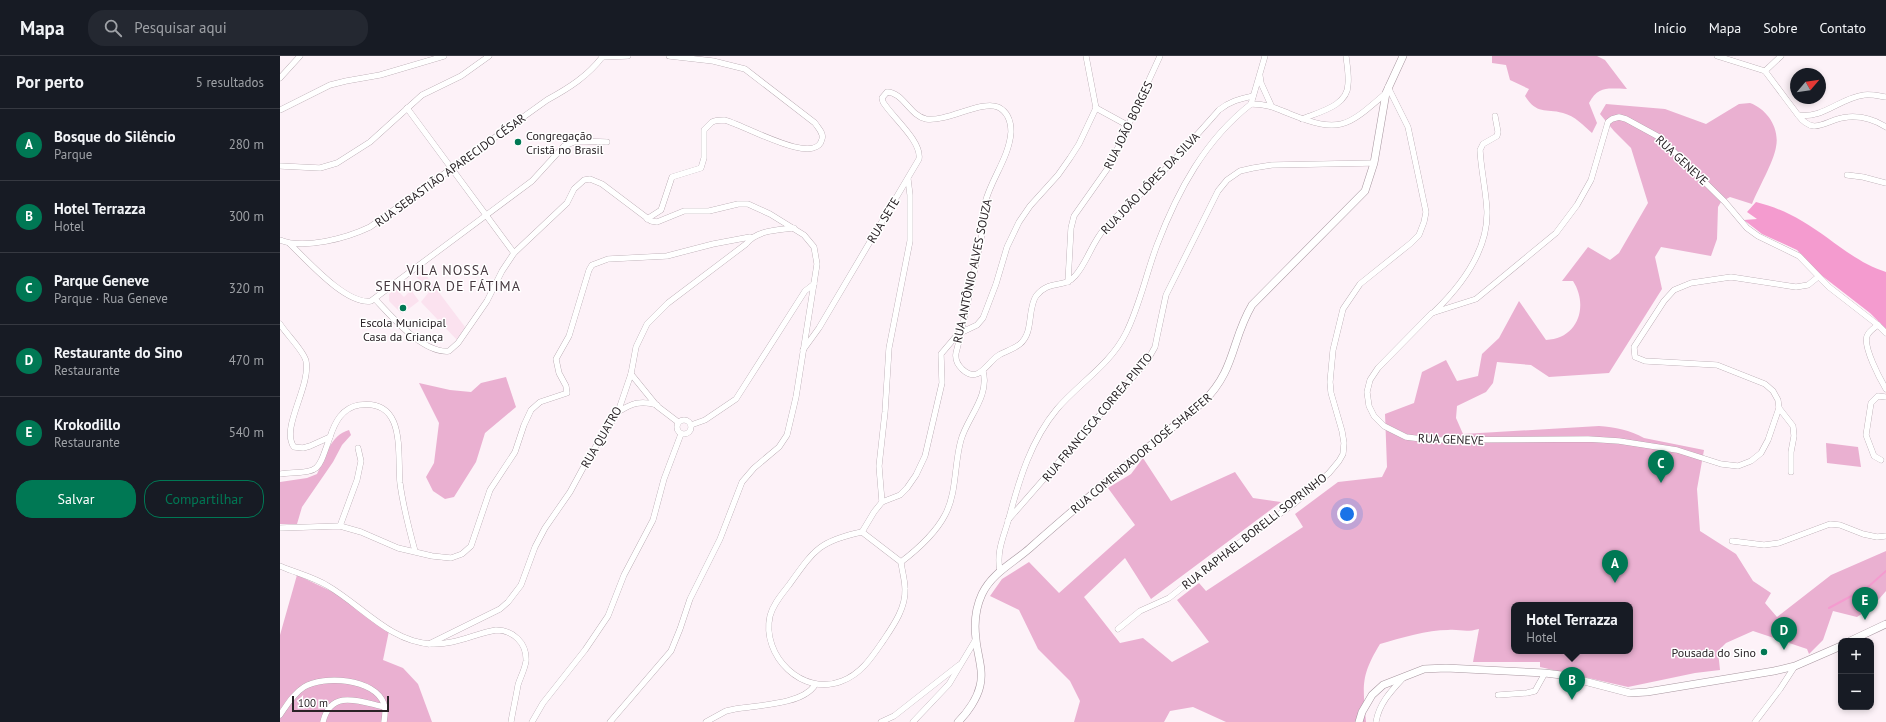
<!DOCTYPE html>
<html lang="pt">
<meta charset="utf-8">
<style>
body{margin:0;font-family:"PT Sans",sans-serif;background:#242831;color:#f1f3f6}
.controls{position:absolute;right:12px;bottom:12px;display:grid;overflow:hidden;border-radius:8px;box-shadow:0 2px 6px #0003}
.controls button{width:36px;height:36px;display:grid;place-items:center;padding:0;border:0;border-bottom:1px solid #363941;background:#171b24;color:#f1f3f6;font:20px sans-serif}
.compass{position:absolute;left:1510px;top:12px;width:36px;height:36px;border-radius:50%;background:#171b24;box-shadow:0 2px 6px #0003;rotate:61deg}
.scale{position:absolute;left:12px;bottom:10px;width:97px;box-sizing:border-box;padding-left:4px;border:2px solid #2a2327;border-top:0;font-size:11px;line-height:14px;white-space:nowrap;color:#2a2327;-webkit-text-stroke:3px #fff;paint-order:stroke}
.you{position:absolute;left:1067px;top:458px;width:14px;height:14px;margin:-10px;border:3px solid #fff;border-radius:50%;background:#1a73e8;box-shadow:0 0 0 6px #1a73e833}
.badge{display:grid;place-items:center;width:26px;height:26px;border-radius:50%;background:#007854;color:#fff;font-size:13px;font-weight:700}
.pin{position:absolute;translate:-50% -33px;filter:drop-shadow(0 1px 2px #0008)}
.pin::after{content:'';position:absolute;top:21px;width:14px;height:12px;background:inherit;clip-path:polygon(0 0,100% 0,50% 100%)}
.popup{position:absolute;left:1231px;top:546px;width:122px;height:52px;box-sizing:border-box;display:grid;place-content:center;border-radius:8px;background:#171b24;filter:drop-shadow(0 1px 3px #0005);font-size:13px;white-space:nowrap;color:#9ea1a6}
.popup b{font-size:15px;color:#f1f3f6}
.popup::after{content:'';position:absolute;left:50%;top:100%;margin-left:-8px;border:8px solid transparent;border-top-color:#171b24}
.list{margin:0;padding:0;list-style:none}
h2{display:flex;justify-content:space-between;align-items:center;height:52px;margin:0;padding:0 16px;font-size:17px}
h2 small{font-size:13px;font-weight:400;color:#9ea1a6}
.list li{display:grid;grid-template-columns:26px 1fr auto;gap:12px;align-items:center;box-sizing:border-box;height:72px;padding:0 16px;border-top:1px solid #363941}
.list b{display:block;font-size:15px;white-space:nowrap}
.list p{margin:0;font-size:13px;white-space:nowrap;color:#9ea1a6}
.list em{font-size:13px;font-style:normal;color:#9ea1a6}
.actions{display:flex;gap:8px;padding:12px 16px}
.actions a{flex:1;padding:9px 0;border:1px solid #007854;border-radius:16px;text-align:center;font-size:14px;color:#007854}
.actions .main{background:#007854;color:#fff}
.icon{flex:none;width:22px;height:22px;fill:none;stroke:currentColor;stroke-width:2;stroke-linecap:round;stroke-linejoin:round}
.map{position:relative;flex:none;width:1606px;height:666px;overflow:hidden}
header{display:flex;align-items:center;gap:24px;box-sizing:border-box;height:56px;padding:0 20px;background:#171b24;border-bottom:1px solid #363941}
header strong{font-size:19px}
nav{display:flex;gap:22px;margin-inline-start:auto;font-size:14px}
.search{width:280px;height:36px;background:#242831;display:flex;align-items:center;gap:10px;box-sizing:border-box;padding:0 14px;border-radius:16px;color:#9ea1a6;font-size:15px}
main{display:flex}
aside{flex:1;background:#171b24}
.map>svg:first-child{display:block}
</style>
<header>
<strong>Mapa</strong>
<div class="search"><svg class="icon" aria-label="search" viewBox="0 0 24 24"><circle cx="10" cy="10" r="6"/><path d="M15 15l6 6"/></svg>Pesquisar aqui</div>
<nav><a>Início</a><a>Mapa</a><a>Sobre</a><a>Contato</a></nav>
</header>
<main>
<aside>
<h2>Por perto<small>5 resultados</small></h2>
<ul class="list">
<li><span class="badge">A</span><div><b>Bosque do Silêncio</b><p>Parque</p></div><em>280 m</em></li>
<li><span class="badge">B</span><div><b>Hotel Terrazza</b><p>Hotel</p></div><em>300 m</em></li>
<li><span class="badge">C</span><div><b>Parque Geneve</b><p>Parque · Rua Geneve</p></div><em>320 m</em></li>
<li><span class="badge">D</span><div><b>Restaurante do Sino</b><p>Restaurante</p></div><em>470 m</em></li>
<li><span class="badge">E</span><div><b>Krokodillo</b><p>Restaurante</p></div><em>540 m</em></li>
</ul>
<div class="actions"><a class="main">Salvar</a><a>Compartilhar</a></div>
</aside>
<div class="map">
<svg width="1606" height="666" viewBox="0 0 1606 666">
<rect width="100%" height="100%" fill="#fdf2f8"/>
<g fill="#fbe2ef">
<path d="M142 214 185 271 177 284 141 246 149 236 135 219Z"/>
<path d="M116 233 124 241 131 234 139 245 122 258 109 245V238Z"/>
</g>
<g fill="#eab0d1" fill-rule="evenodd">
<path d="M1212 0H1317L1325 4 1347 33C1329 33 1319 29 1309 47L1317 67 1312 77C1303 69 1295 60 1283 57 1265 52 1257 59 1245 40L1249 33 1230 24 1226 9 1212 7Z"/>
<path d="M1470 47C1487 53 1500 72 1496 91 1494 105 1478 133 1472 148L1450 141 1441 146 1438 151 1437 183 1431 200 1381 191 1375 201 1382 233 1329 317 1269 321 1251 309 1217 306 1213 327 1206 336 1177 350 1176 362 1183 378 1319 370C1335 371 1350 374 1364 382L1424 394 1417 433 1420 475 1456 498 1473 525 1491 537 1485 547 1497 561 1551 519 1606 495V535L1592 551 1577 561 1553 555 1543 584 1529 598 1527 593 1473 575 1446 587 1438 595 1440 614 1415 617 1348 631 1260 611V606H1193L1199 573C1184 577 1181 573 1168 574 1148 574 1120 582 1100 588 1080 621 1083 629 1086 666H946L913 651 890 655 884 666H794L800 645 790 625 758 593 739 554 710 540 722 523 749 506 779 537 855 469 828 432 851 418 863 402 891 445 955 416 973 442 1001 446 871 543 845 502 804 541 840 587 863 582 892 606 929 586 897 544 919 527 926 535 1023 471 1015 458 1058 426 1102 421 1107 411 1105 358 1134 347 1142 316 1166 304 1177 325 1198 320 1202 298 1219 282 1239 245 1266 284C1298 283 1309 250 1293 225H1282L1308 191 1330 204 1339 197 1368 147 1351 92 1334 75 1320 58 1326 48 1385 53 1426 68 1459 48ZM1234 549H1350V595H1234Z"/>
<path d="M226 321 236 351 205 377 196 406 174 441 165 443 153 435 146 421 154 407 159 367 139 327 170 334 191 336 201 327Z"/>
<path d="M69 374 71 379 62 389 53 406 22 451 17 468H0V426L27 422 37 418C45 402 50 379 69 374Z"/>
<path d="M1546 387 1578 391 1581 411 1547 407Z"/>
<path d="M17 519 55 537 109 575 103 604 123 612 138 628 152 666H0V579Z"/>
</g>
<path fill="#f49bcf" d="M1476 146C1492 150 1507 156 1522 165 1550 181 1574 206 1606 216V273L1590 257 1541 219 1517 194 1482 178 1464 164 1477 163 1467 156Z"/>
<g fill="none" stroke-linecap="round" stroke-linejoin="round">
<path stroke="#f49bcf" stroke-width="2" d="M1549 552 1588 531 1606 515"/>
<defs>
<g id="minor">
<path d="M806 0 816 52"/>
<path d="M1437 0 1485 15 1518 59C1543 63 1560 42 1584 39 1591 38 1599 40 1606 41"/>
<path d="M322 1 348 0"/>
<path d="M1485 15 1501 0"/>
<path d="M980 20 981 27 991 49"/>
<path d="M0 22 20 0"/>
<path d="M971 48C988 48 995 52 1010 58 1060 78 1067 71 1106 37"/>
<path d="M971 48 985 0"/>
<path d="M127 52 234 197"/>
<path d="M816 52 849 70"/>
<path d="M0 54 50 29 66 25 100 19 164 0"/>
<path d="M1518 59C1535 82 1547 62 1568 61 1581 60 1595 64 1606 71"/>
<path d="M1022 63C1039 56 1068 50 1068 28 1069 19 1067 9 1066 0"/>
<path d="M0 110 40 112 57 107 90 86 142 39 181 20 209 0"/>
<path d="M1567 119 1583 121 1606 127"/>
<path d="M367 163 381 154 392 121 421 112 424 102V74L432 66C436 64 440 64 444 64 461 67 536 112 542 83 544 77 538 72 535 67L465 13 433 5 389 0"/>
<path d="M0 184C24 194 67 182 90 171L267 44C289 32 308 20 323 0"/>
<path d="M10 188C27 204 66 249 91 245L252 125 284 90 297 85 327 86"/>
<path d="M1538 221 1528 229 1516 231 1451 221 1411 227 1394 234 1384 245 1354 291 1355 301 1365 305 1437 309 1485 328 1493 335 1498 344 1499 352 1488 384 1481 397 1471 405 1458 410 1441 408 1397 394 1339 385 1308 383 1150 384 1126 381 1104 370 1094 360 1089 350 1087 336 1090 324 1098 312 1152 257 1196 243 1276 177 1297 149 1311 124 1328 66 1332 63 1339 61 1346 63 1379 81 1445 146 1467 172 1478 180 1519 200 1549 231 1598 269 1606 277"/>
<path d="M788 226 791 172 794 160 830 109 880 0"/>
<path d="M95 243C111 260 143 298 169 295L178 287 207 245 222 215 234 197 287 147 294 133 304 124 310 123 322 128 371 165 377 166 404 155H429L458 148H468L490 158 524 179 534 191 537 208 516 341 507 379 499 391 474 412 462 426 440 483 410 543 400 573 391 595 330 666"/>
<path d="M1154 256C1181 230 1208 195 1207 155 1206 134 1201 114 1200 94L1203 88 1217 80 1218 76 1215 60"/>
<path d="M0 268C7 279 24 295 26 305 31 331 0 372 14 391L23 392 30 390 50 381C55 366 62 352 79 349 127 342 117 398 120 427 123 450 129 473 135 495"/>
<path d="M1598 269C1594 272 1589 275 1587 280 1583 291 1600 323 1606 333"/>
<path d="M523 294 539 272 639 103C642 85 612 61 603 46L602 42 607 36C623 36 630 60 646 63 668 66 701 44 718 51 728 56 731 66 731 76 729 102 711 123 705 147 702 157 704 168 702 178 694 217 686 258 676 297 675 303 677 308 682 313 699 329 707 306 719 299 726 295 734 293 740 288 754 276 747 254 756 240 769 223 784 233 795 220 807 207 812 186 825 172 839 157 855 144 869 130 893 106 916 80 939 54 950 45 960 43 973 40"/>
<path d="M351 318 377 350 398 366"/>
<path d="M1499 352 1513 370 1514 380 1511 396V416"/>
<path d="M338 356C352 347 361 344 377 349"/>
<circle cx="404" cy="371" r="7"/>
<path d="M411 369 425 364 456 343 525 235 534 228"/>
<path d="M1601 404 1594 400 1586 379 1591 347 1598 340 1606 341"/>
<path d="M0 418C41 414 36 420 50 381"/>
<path d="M602 446 599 410 605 356 609 292 630 185V139L628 123"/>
<path d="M728 464 867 305 875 291 877 281 886 239 938 135 947 124 960 115 973 112 992 109 1094 107"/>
<path d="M60 470 77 424 81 405 78 392"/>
<path d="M0 472 60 470 81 476 118 492 152 500 171 502 182 498 191 490 210 434 235 396 244 369 251 354 260 346 287 337 286 330 279 317 276 303 289 280 309 214 312 209 328 203 387 200 433 188 470 181"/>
<path d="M582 476 594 456 602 446 620 439 627 432 636 419 645 400 662 327 661 298 678 278 697 269 703 262 716 228 727 191 739 166 750 150 778 119 790 102 799 88 816 52"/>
<path d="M582 476 621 506C622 515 625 524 625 533 626 552 613 570 603 585 592 601 581 618 562 625 523 641 481 600 490 560 493 548 502 538 509 529 534 494 539 485 582 476Z"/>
<path d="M1452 485 1484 489 1499 487 1550 468 1560 469 1583 478 1597 481 1606 480"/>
<path d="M621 506C638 493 655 478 665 459 677 437 674 408 681 384 687 362 710 340 703 315"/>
<path d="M0 510C16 517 33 521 48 530 81 549 110 586 151 588 174 589 194 578 216 574 233 574 247 587 246 605 245 613 240 622 238 629 236 641 233 654 231 666"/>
<path d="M720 515C716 495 724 480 729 462 739 424 751 384 777 353 799 327 830 309 846 277 860 249 866 218 877 189 898 134 925 84 971 48"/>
<path d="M838 573 860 555 889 542 948 495 1015 447 1049 417 1059 405 1063 398 1064 387 1062 375 1051 337 1050 326 1053 294 1063 253 1080 228 1131 187 1139 179 1144 166 1146 156 1128 71 1108 31"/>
<path d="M149 588 220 553 228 546 241 529 255 491 265 472 290 436 309 401 338 356 351 318 356 291 367 268 388 247 466 188C477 174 497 174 514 172"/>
<path d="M1218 639 1247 637 1255 635 1265 617"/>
<path d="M0 659C7 649 13 638 24 631 43 619 95 622 104 648 106 653 105 660 104 666"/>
<path d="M43 666C51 632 81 646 105 651"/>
<path d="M252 666 263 647 305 594 328 560 344 519 373 464 384 423 401 378"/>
<path d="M426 666 446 655 455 653C477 649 522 649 535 629"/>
<path d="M601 666 614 660 679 609"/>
<path d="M633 666 669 628 696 583"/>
<path d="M1096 666C1099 647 1112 634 1124 621"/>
<path d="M1475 666 1500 633 1515 610"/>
</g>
<g id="tertiary">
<path d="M1570 585 1606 568"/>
<path d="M678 666C687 657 697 643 700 630 704 614 697 598 696 583 694 568 696 551 702 538 712 517 733 507 750 492 806 442 865 394 923 346 956 314 951 284 972 249L1085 135 1094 107 1106 37 1123 0"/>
<path d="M1079 666 1082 656 1092 639 1103 629 1144 613 1166 612 1265 617 1281 619 1350 637 1367 636 1494 615 1515 610 1561 590"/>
</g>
</defs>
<use href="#minor" stroke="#a7969f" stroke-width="6"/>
<use href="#tertiary" stroke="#a7969f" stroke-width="8"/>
<use href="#minor" stroke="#fff" stroke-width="5.5"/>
<use href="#tertiary" stroke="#fff" stroke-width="7"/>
</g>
<g fill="#007854" stroke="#fff" stroke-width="1.5">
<circle cx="238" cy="86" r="4"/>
<circle cx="123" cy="252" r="4"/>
<circle cx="1484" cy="596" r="4"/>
</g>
<g text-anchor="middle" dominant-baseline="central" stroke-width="3" stroke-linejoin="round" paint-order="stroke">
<g font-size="12" fill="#2a2327" stroke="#fff">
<text transform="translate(848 69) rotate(-64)">RUA JOÃO BORGES</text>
<text transform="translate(1402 104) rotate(43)">RUA GENEVE</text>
<text transform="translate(170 114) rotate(-36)">RUA SEBASTIÃO APARECIDO CÉSAR</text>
<text transform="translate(870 127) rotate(-46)">RUA JOÃO LÓPES DA SILVA</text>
<text transform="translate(603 164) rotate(-59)">RUA SETE</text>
<text transform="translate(692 215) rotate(-78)">RUA ANTÔNIO ALVES SOUZA</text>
<text transform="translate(817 361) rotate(-50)">RUA FRANCISCA CORREA PINTO</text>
<text transform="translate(321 381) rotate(-60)">RUA QUATRO</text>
<text transform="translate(1171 383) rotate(2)">RUA GENEVE</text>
<text transform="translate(861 397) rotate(-40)">RUA COMENDADOR JOSÉ SHAEFER</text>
<text transform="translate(974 475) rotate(-38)">RUA RAPHAEL BORELLI SOPRINHO</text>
</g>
<g font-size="12" fill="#2a2327" stroke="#fff" text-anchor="start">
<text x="246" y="79">Congregação<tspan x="246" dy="14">Cristã no Brasil</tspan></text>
<text x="123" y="266" text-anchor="middle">Escola Municipal<tspan x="123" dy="14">Casa da Criança</tspan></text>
<text x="1476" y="596" text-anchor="end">Pousada do Sino</text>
</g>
<g font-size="14" letter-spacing="1" fill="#46383f" stroke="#fff">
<text x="168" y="214">VILA NOSSA<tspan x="168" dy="16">SENHORA DE FÁTIMA</tspan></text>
</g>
</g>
</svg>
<div class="controls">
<button>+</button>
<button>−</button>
</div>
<svg class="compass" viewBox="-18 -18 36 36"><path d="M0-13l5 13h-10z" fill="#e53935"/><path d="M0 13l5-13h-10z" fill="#9ea1a6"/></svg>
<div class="scale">100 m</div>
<div class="you"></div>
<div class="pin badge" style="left:1335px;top:527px">A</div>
<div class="pin badge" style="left:1292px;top:644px">B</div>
<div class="popup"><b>Hotel Terrazza</b>Hotel</div>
<div class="pin badge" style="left:1381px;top:427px">C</div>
<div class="pin badge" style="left:1504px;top:594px">D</div>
<div class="pin badge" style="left:1585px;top:564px">E</div>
</div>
</main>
